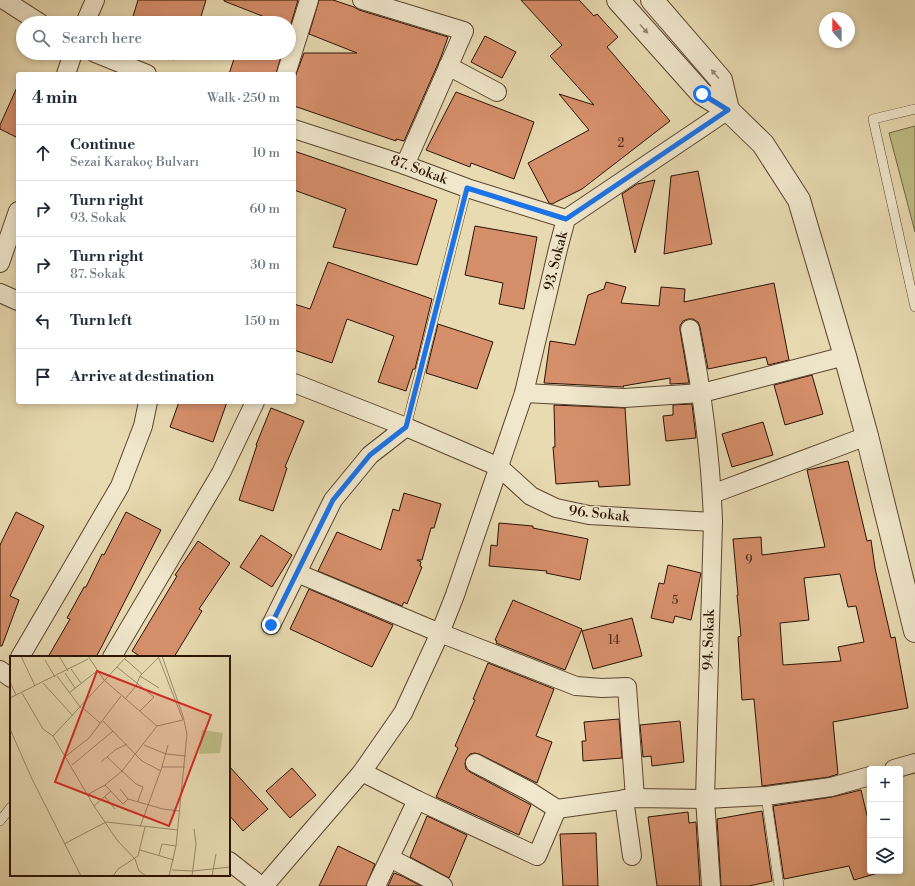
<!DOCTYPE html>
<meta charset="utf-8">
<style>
body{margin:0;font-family:"Libre Bodoni",serif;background:#f2f2f3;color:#1f2937}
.controls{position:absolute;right:12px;bottom:12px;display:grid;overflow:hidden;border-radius:4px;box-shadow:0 2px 6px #0003}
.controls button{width:36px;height:36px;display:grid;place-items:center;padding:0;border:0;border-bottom:1px solid #e0e1e3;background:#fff;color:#1f2937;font:20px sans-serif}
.compass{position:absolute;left:819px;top:12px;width:36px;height:36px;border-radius:50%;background:#fff;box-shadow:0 2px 6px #0003;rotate:339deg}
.stop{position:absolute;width:12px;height:12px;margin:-9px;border:3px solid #1a73e8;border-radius:50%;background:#fff}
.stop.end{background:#1a73e8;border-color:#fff;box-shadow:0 1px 4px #0008}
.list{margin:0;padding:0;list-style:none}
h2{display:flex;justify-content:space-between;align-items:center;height:52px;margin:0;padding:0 16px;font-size:17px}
h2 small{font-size:13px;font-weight:400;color:#747a83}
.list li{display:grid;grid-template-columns:26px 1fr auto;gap:12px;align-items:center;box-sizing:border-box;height:56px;padding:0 16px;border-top:1px solid #e0e1e3}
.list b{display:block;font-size:15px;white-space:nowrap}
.list p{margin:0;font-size:13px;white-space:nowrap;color:#747a83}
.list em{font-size:13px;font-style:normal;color:#747a83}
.icon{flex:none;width:22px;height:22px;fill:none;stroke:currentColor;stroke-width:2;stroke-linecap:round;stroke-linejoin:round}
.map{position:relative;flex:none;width:915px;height:886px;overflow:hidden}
.search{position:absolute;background:#fff;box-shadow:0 2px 6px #0003;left:16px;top:16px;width:280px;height:44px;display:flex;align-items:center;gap:10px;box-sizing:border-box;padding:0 14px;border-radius:22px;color:#747a83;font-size:15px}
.panel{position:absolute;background:#fff;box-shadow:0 2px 6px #0003;left:16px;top:72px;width:280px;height:332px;border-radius:4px}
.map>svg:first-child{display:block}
</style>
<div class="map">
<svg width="915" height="886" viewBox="0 0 915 886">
<rect width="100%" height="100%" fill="#e8dab1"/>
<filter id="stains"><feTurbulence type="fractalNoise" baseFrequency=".005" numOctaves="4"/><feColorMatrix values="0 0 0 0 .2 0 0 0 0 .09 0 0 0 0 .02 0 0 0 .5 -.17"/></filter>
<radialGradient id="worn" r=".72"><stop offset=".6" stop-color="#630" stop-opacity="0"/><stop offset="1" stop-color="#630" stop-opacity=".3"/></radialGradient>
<path fill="#bebd86" stroke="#746844" d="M915 126V232L889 133Z"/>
<g fill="#d68f6b" stroke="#2b1202" fill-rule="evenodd">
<path d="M138 0H206L199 23H131Z"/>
<path d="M224 0H298L290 27 289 23H280L224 1Z"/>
<path d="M319 0H333L354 7 359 10 448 37 441 57 404 141 396 139V141L294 106V80L304 53H357L309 34Z"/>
<path d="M521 0H579L594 16 597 14 618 37 607 47 670 121 582 189 552 204 549 203 528 163 589 130 559 94 594 105 550 56 562 45Z"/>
<path d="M485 36 516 52 502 78 471 62Z"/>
<path d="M152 53H176L174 60Z"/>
<path d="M236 53H282L276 74H229Z"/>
<path d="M18 85V138L0 129V125Z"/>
<path d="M456 92 534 122 514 179 471 163 470 167 426 150Z"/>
<path d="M294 151 437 200 417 265 333 247 346 209 294 190Z"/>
<path d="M698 171 712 244 664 254 671 176Z"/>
<path d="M655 180 635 253 622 194 637 184Z"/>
<path d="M475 226 537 237 524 309 499 304 503 283 465 275Z"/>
<path d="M328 262 432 299 415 369H413L406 391 378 382 394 336 347 319 332 363 294 350V304L310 309Z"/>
<path d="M606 282 626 287 621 303 659 306 661 287 685 289 684 302 774 283 789 360 768 365 766 357 708 369 700 327 698 322 693 319H688L683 321 680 326V330L689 383 670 384V378L623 386 624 387 544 383 550 341 575 345 588 295 604 289Z"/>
<path d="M438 324 493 342 477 389 426 373Z"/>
<path d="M812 375 823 414 785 425 774 385Z"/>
<path d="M179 402H227L213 442 170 427Z"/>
<path d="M692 404 696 438 666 441 663 416 673 415V405Z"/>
<path d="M554 405 625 408 630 485 599 487 598 481 556 484 553 447H555Z"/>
<path d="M271 408 304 421 285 467 287 468 273 511 239 500 257 445H256Z"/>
<path d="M763 422 773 455 732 467 722 434Z"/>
<path d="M848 461 867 541 871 540 875 568 891 638 895 637 908 708 833 722 838 774 829 777 762 786 754 699 742 700 738 637 741 636 737 595H738L733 539 761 537 762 555 825 547 807 470ZM840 574 848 607 856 606 864 642 838 647 841 661 783 665 780 623 809 620 804 578Z"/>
<path d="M404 493 441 504 434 528H431L422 560H417L421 562 420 566 422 567 407 604 404 602 402 606 318 571 337 532 381 550 393 509 399 511Z"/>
<path d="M16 512 44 526 10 596 19 600 2 646H0V545Z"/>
<path d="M126 512 161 530 102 646 96 657H48L70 619 67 618 84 587H86L102 554 104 555Z"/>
<path d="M499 523 533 526V528L588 539 580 580 546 573 547 571 489 566 491 545 497 546Z"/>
<path d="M261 535 292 555 272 587 240 567Z"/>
<path d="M198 541 230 563 199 609 202 611 174 657H141L132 651 177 576 175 575Z"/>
<path d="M668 565 701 573 691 620 675 616 673 623 651 618 659 583 664 584Z"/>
<path d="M309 589 393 625 372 667 290 629Z"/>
<path d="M513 600 582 629 565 670 496 643 497 641 495 640Z"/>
<path d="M632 618 642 656 593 669 582 631Z"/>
<path d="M488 663 554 689 536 736 552 742 537 783 479 754 475 753 470 754 466 759 465 764 466 769 470 772 531 805 519 835 436 797 458 748 455 746 475 700 473 699Z"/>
<path d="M619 719 622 758 583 761 582 741H586L584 722Z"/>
<path d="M680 721 684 762 652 766 651 756 643 757 640 725Z"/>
<path d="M229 766 268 809 243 831 229 815Z"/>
<path d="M292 768 316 795 290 818 266 791Z"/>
<path d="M861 790 870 828V871H885L854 880 849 866 784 879 773 806 832 797Z"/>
<path d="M762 811 772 881 749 886H721L717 819Z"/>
<path d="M688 812 689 823 696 822 700 886H657L648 817Z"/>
<path d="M427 816 467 835 449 878 410 857Z"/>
<path d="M596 833 598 886H563L560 834Z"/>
<path d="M338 846 375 864 366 886H319Z"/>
<path d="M394 873 402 876 421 886H388Z"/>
</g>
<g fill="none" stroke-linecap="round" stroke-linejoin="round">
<defs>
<g id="service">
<path d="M915 109 873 119 915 307"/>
<path d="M406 427 467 188"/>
<path d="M766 796 779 886"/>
<path d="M0 821 11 807"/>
</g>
<g id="minor">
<path d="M4 0 40 23"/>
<path d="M362 0 464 31 405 165"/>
<path d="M85 23 95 0"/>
<path d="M95 53 147 74"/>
<path d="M448 66 497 92"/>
<path d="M66 74 73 53"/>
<path d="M286 74 309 0"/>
<path d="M294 129 405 165 467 188 566 219"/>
<path d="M0 263 18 211"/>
<path d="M0 293 18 301"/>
<path d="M690 329C702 392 711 457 713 522L705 799 711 886"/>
<path d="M294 383 406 427 499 467 531 496 556 508 589 515 713 522"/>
<path d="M524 393 624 398 702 393 845 356"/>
<path d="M712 494 867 436"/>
<path d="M297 573 440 633 576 686 602 688 627 687 635 798"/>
<path d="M271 625 333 500 370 455 406 427"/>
<path d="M20 657 120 486 143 426 148 402"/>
<path d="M112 657 221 473 255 402"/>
<path d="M0 670 11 678"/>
<path d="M475 763 529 791 557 809 635 798 705 799 766 796 831 787 870 776"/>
<path d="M894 769 915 763"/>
<path d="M362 772 417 800 537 856 557 809"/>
<path d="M624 799 632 856"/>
<path d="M390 858 443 886"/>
<path d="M229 861 261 886"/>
<path d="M264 886 362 772 403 713 440 633 455 595 524 393 558 249 566 219 728 110"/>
<path d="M376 886 417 800"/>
</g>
<g id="tertiary">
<path d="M618 0 702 94 728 110"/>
<path d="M652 0 721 80 728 110 763 144 799 200 845 356 867 436 915 631"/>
</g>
</defs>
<use href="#service" stroke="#5a442e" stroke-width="10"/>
<use href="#minor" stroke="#5a442e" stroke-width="20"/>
<use href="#tertiary" stroke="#5a442e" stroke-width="24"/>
<use href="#service" stroke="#f0e7cc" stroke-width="9"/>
<use href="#minor" stroke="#f0e7cc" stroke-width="18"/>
<use href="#tertiary" stroke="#f0e7cc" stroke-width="22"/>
</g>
<defs><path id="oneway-solid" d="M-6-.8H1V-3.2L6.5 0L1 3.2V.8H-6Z"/></defs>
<g fill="#978771">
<use href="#oneway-solid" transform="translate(644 29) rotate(48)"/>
<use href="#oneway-solid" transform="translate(715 74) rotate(-131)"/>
</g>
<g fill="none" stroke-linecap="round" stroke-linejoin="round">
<path stroke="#1a73e8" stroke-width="5" d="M271 625 333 500 370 455 406 427 467 188 566 219 728 110 702 94"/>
</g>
<g text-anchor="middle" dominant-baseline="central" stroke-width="3" stroke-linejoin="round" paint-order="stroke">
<g font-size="12" fill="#56311c">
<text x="621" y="143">2</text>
<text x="749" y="560">9</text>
<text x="675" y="600">5</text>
<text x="614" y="640">14</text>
</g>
<g font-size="14" fill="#2b1202" stroke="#f0e7cc">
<text transform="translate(419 170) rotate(20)">87. Sokak</text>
<text transform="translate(556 261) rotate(-76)">93. Sokak</text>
<text transform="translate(599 514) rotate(6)">96. Sokak</text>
<text transform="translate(709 640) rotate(-88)">94. Sokak</text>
</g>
</g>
<g transform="translate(10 656)">
<rect width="220" height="220" fill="#e8dab1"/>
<path d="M192 74 213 77 210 97 189 98Z" fill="#bebd86"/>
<path fill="none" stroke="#9c8a6b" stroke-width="1" d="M11 0 25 30M49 0 58 15M78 0 94 24 147 70M148 0 173 64M152 0 173 60 177 78 166 190 159 220M115 3 132 18M35 4 45 21M107 11 144 41 130 55M61 13 71 27M55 17 65 32M47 20 71 52M130 20 149 32M0 26 6 39M33 27 63 60M12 37 33 73 43 80 84 150 107 184 125 203 129 215 136 220M59 37 87 15M0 42 78 3M115 43 126 30 130 20 148 2M72 51 90 67M92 64 132 105 151 115M0 73 22 123 71 220M43 80 117 0M134 89 156 98 176 100M56 100 79 82 111 40M97 101 126 128 133 131 128 145M91 106 105 94 117 88M62 109 103 75M152 111H175M95 129 113 148 118 143M110 133 118 143 153 153 169 155M77 139 95 129 112 115 147 70 173 64M95 141 105 153M84 150 101 135M130 171 152 111 158 89M54 188 96 166 168 174M130 194 164 204M149 199 152 188 166 190M162 214 183 215 220 211M103 220 108 213 128 200 135 171M182 220 186 188 184 173M202 220 206 198"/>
<path fill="#d62828" fill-opacity="0.15" stroke="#d62828" stroke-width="2" d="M87 15 201 59 159 170 45 126Z"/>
<rect width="220" height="220" fill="none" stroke="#2b1202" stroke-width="2"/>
</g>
<rect width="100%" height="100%" filter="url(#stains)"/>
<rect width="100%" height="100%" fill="url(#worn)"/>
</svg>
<div class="controls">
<button>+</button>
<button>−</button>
<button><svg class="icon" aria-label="layers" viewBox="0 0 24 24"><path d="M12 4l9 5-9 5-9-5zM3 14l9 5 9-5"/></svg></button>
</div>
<svg class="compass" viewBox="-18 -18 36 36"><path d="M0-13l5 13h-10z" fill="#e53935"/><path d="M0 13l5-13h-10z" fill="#747a83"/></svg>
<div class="stop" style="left:702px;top:94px"></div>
<div class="stop end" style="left:271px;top:625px"></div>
<div class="search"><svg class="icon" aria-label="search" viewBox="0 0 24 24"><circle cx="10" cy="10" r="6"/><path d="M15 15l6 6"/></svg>Search here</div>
<section class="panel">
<h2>4 min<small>Walk · 250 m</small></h2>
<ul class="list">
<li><svg class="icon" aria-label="ahead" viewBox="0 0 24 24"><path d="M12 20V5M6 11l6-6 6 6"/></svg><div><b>Continue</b><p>Sezai Karakoç Bulvarı</p></div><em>10 m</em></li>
<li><svg class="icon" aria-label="right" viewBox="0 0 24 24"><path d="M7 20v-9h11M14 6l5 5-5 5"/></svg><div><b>Turn right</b><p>93. Sokak</p></div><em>60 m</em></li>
<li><svg class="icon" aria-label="right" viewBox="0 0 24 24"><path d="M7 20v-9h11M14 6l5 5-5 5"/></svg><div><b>Turn right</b><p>87. Sokak</p></div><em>30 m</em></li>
<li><svg class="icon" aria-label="left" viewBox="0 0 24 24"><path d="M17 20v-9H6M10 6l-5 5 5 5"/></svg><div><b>Turn left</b></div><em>150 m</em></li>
<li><svg class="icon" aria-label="arrive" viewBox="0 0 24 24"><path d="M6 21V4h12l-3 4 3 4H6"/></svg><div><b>Arrive at destination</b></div></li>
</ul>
</section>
</div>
